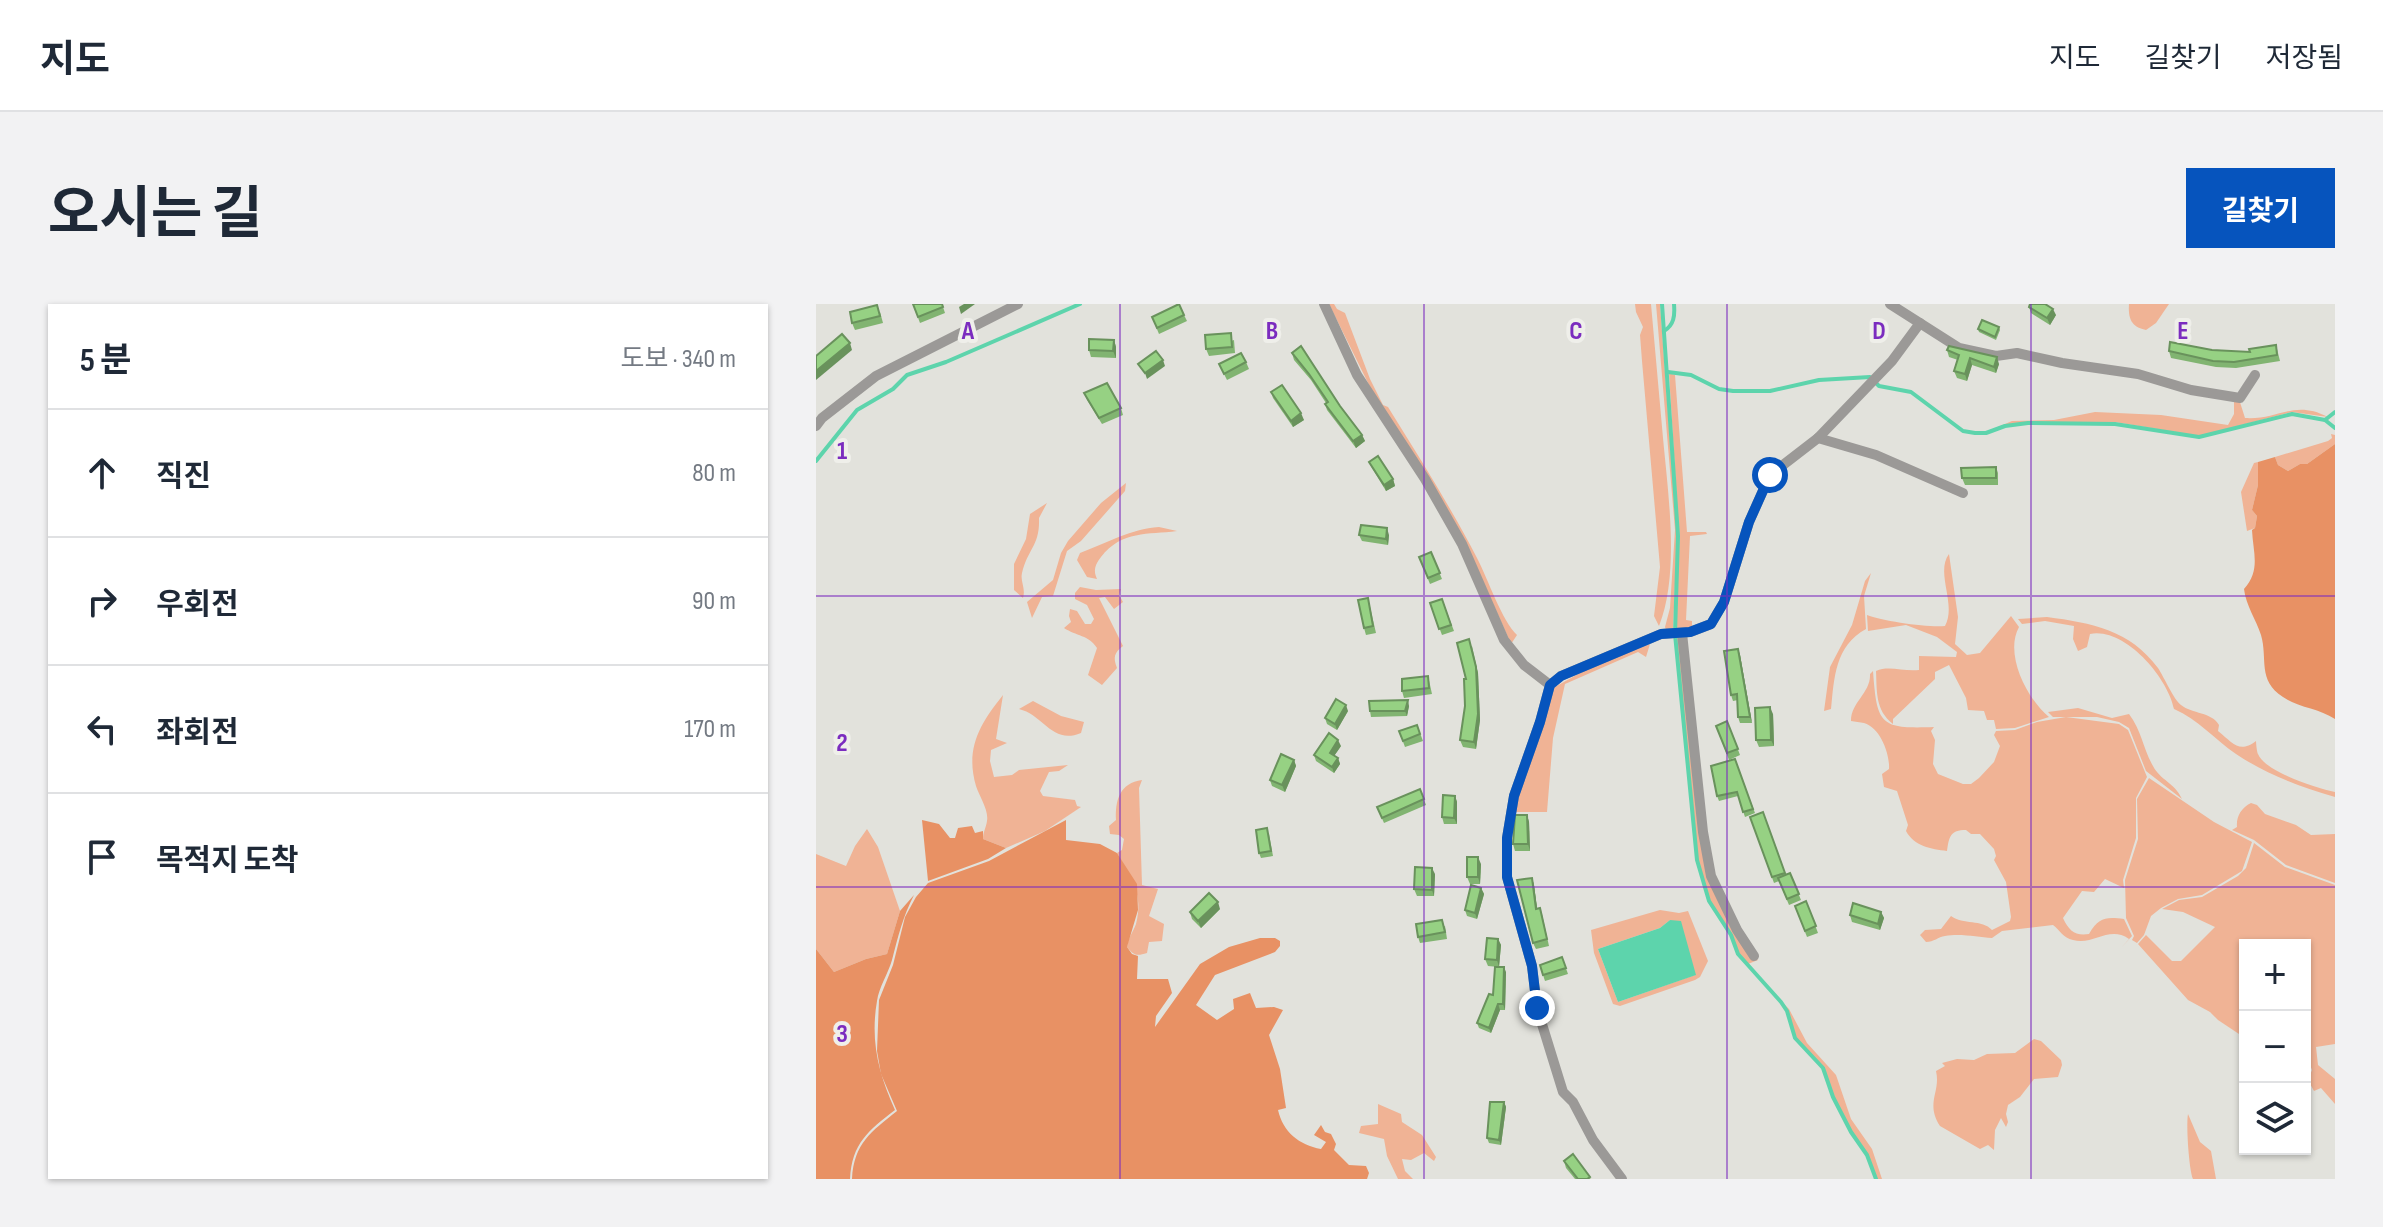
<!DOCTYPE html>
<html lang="ko">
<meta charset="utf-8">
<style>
body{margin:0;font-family:"Sofia Sans Condensed","Noto Sans KR",sans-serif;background:#f2f2f3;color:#1f2937}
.controls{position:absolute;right:24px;bottom:24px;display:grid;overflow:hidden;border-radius:0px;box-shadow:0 2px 6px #0004}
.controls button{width:72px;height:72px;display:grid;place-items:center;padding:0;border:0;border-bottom:2px solid #e0e1e3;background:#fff;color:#1f2937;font:40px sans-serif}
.stop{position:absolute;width:24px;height:24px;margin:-18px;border:6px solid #0654bd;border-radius:50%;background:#fff}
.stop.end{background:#0654bd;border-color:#fff;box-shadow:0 2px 8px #0008}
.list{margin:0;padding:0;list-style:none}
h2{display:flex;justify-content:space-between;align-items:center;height:104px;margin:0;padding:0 32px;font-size:34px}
h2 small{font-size:26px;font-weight:400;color:#747a83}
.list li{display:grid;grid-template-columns:52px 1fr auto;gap:24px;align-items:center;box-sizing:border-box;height:128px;padding:0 32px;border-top:2px solid #e0e1e3}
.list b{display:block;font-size:30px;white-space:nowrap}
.list em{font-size:26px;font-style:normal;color:#747a83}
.icon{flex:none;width:44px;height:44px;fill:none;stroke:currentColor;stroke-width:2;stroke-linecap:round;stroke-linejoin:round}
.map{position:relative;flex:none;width:1519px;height:875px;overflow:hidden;border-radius:0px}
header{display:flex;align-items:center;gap:48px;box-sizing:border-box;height:112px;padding:0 40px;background:#fff;border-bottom:2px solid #e0e1e3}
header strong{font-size:38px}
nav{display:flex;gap:44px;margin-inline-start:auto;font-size:28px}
.intro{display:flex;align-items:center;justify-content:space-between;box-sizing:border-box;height:192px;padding:0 48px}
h1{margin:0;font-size:56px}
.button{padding:20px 36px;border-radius:0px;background:#0654bd;color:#fff;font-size:28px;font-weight:700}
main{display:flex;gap:48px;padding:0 48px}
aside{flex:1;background:#fff;border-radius:0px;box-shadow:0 2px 6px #0004}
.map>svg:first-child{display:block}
</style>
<header>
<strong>지도</strong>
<nav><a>지도</a><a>길찾기</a><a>저장됨</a></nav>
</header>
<div class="intro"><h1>오시는 길</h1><a class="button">길찾기</a></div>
<main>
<aside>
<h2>5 분<small>도보 · 340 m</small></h2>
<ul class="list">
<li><svg class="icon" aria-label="ahead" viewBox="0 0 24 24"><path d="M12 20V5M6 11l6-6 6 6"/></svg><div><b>직진</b></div><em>80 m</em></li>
<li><svg class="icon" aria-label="right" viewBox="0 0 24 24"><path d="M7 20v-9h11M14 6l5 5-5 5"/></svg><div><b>우회전</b></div><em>90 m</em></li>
<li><svg class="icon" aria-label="left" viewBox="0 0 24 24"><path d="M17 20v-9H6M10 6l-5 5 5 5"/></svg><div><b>좌회전</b></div><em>170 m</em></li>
<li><svg class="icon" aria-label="arrive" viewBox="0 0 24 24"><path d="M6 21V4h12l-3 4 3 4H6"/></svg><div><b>목적지 도착</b></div></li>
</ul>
</aside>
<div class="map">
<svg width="1519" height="875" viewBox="0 0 1519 875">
<rect width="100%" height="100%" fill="#e2e2dc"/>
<g fill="#f0b395" fill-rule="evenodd">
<path d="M513 0H518L521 5 529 9 554 75 567 101 572 103C603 153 634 202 661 254 672 275 686 317 701 331L695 340 655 250 555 85Z"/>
<path d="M819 0H835C839 45 843 89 847 134 852 189 864 270 843 322L838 312 844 263 826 57 824 31 827 23 820 8Z"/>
<path d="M840 0H844L861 232 857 327 851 328 849 323 854 304 859 226Z"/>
<path d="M1313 0H1353L1340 19 1330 26C1315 23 1312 14 1313 0Z"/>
<path d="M853 69 859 71 871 228H890L891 230 874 232 870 316 876 317V325L860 328 863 232Z"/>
<path d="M1418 94 1423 95 1429 114C1463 116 1478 95 1512 113L1476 108 1383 132 1299 118H1211L1189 121 1170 128 1196 117 1238 116 1279 108 1345 111 1412 121 1418 110Z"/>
<path d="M1515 130 1519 131V140L1491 160H1484L1472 167 1462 161 1459 153 1512 137 1516 134Z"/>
<path d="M1442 158V181L1436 206 1441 212 1439 224 1431 227 1425 188 1438 159Z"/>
<path d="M310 179 309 187 265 237 251 247 237 292 226 293 216 314 211 298 237 276 245 249 252 237 285 199Z"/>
<path d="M231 199 223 214C224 242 212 244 206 269 204 278 210 284 207 294L198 286V260L210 235 214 210Z"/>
<path d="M343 223 361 227C332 231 306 226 285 253 279 261 277 266 281 275L271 273 261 256 264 249C291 239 314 225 343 223Z"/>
<path d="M1133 250 1142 313 1139 340 1151 351 1164 349 1195 312 1203 323C1188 350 1211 395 1233 413L1199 424 1180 425 1178 416H1171L1168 407 1152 406 1150 394 1133 361 1119 368V375L1077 415V420C1059 406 1061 387 1060 367 1073 361 1088 368 1103 366V352L1140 353 1141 348 1121 333 1090 321 1052 327 1051 311C1066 317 1114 324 1129 322 1141 300 1119 269 1133 250Z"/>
<path d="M1055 269 1048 292 1050 325C1019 342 1018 374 1015 405L1008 407 1014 363 1036 321 1049 277Z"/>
<path d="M264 283 280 286 305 285 303 291 307 298 298 305 289 293 283 294 307 342C298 349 297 353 301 364L286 381 272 371 281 344C273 331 260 332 248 324L255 318 253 312 254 305 261 307 269 320H275L278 315 271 301 259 295V289Z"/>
<path d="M1231 313C1276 319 1314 326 1342 364 1348 373 1358 396 1365 401 1376 410 1396 408 1403 421L1402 427C1417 439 1423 450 1440 437 1440 439 1441 449 1442 450 1449 468 1501 484 1519 488V493C1484 483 1450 470 1420 450 1398 435 1382 415 1358 405 1352 374 1309 323 1274 330L1271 343 1262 347 1257 335 1258 322 1229 317 1206 320 1202 315Z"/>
<path d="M860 332H863L894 573 937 652 942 656 932 660 923 650 916 631 893 597 882 555Z"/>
<path d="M834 340 830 353 822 348 749 380 737 434 731 508H697L737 384 773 364Z"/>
<path d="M1057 367C1061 421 1064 425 1118 423L1115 427 1119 436 1117 460 1122 470 1147 480H1155L1163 474 1178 458 1184 442 1178 431 1180 427 1199 426 1221 418 1250 413 1303 420 1312 426 1331 473 1320 494V534L1307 576 1308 584 1289 575 1278 588 1266 587 1247 614C1253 627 1259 632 1273 630 1283 613 1290 613 1308 615L1316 632 1305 644 1313 635C1293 621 1277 642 1257 636 1247 634 1244 626 1237 621L1186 627 1176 634C1162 633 1144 629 1129 632 1122 633 1118 638 1110 638L1104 631 1109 626 1125 625 1135 612C1147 621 1166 615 1176 626L1194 617 1195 613 1190 578 1178 556 1180 552 1178 545 1164 530H1155L1150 526C1134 526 1133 533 1131 547 1115 545 1098 542 1090 527L1092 521 1081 487 1068 483 1066 470 1073 465C1074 451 1065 424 1048 419 1044 418 1039 418 1035 417 1035 398 1055 389 1054 370Z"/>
<path d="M187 391 180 435 191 439 175 446 174 457 178 473 196 471 203 466 252 461 243 467 233 468 224 487 227 492 259 496 261 502 265 503 229 527 190 544 167 535C167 528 170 524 171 517 173 506 163 492 160 482 149 444 164 420 187 391Z"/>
<path d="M217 397 245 412 268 418 265 429C236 441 228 411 203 405Z"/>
<path d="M1262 404 1296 414 1313 410C1326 427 1327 445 1337 462 1344 476 1359 479 1366 495L1330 467 1313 424 1303 418 1281 413H1237L1232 408Z"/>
<path d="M1333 474 1398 518 1436 538 1426 567 1386 591 1362 595 1345 604 1335 612 1328 631 1321 639 1316 636 1318 632 1310 614 1309 576 1322 535 1321 495Z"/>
<path d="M326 476 323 484 326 581 342 585 333 612 348 620 346 637 333 638 331 649C321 652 318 652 311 643 312 634 317 628 320 620 328 591 315 573 301 549L306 546 308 535 303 531 294 530 293 522 300 516C299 496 304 479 326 476Z"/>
<path d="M1435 499 1441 501 1449 510 1480 521 1495 531 1519 530V579L1470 561 1438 536 1416 526 1421 523C1420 513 1425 504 1435 499Z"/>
<path d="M51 525 62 543 84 607 71 650 50 655 18 668 0 645V550L30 562 39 542Z"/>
<path d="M1438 539 1469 563 1519 581V740L1500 743 1502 761 1519 775V800L1505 784 1498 787 1492 776 1496 766 1489 748V641H1429V734L1402 716 1394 708 1372 696 1322 640 1330 631 1356 657H1365L1399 623 1367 608 1346 605 1363 596 1386 593 1422 572 1430 564Z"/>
<path d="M844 606 863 609 872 607 892 657 884 673 879 676 804 702 797 700 778 649 775 626ZM854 616 879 671 802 698 782 645 844 624Z"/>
<path d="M966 698 973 705 991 739 1020 771 1035 815 1056 845 1066 875H1060L1052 851 1036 828 1018 793 1008 764 980 734 972 707Z"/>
<path d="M1218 735 1225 737 1245 756 1246 761 1242 773 1218 775 1204 793 1192 801 1190 810 1192 818 1190 823 1185 814 1179 826 1178 846 1172 841 1164 845 1124 822C1109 799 1125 788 1120 767L1129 762 1126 759 1141 755 1158 756 1171 750 1199 749Z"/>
<path d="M562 800 585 810 586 818 606 831 620 853 618 857 608 849 595 856 586 855 589 867 597 875H582L571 852 568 835 543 829 545 822 562 820Z"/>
<path d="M1372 810 1384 838 1395 847 1400 875H1377C1373 866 1370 820 1372 810Z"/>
</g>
<g fill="#e89164">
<path d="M1519 140V415C1503 404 1483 404 1467 393 1441 376 1452 355 1445 331 1440 315 1430 302 1428 285 1445 266 1437 249 1436 226L1439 224 1441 212 1436 206 1442 181V158L1459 153 1462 161 1472 167 1484 160H1491Z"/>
<path d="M106 516 123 520 134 534H139L142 524 156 522 159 529 167 527V535L190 544 172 555 112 577Z"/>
<path d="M250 516V536L284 540 301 549 321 580 322 606 311 643 316 650 322 652 321 675H352L356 689 340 712 339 723 384 660 413 643 444 634H459L464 637V642L459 648 399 671 380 701 401 716 418 705 417 695 434 689 440 704 458 703 467 706 453 731 464 765 470 804 462 806C467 828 483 841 505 845L510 838 498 831 505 821 509 828 515 830 520 840 518 846 533 861 550 862 553 869 551 875H36C38 839 55 828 81 807L65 770 61 747 63 696 77 661 89 613 100 593 112 579 173 557Z"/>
<path d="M98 591C87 612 82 633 76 656 72 670 63 683 61 697 54 738 63 770 79 806 52 827 36 839 34 875H0V645L18 668 50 655 71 650 84 607Z"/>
</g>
<path fill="#5dd4ac" d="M854 616 865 617 880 671 802 698 782 645 844 624Z"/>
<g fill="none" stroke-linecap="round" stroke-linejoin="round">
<g stroke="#5dd4ac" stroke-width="4">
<path d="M846 0 862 232 859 330 881 556 893 597 915 631 922 650 965 698 971 707 979 734 1007 764 1017 793 1035 828 1051 851 1060 875"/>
<path d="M848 27C858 21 859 12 858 0"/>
<path d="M852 68 875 71 903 85 917 87H954L1003 76 1054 73 1063 82 1095 88 1147 127 1159 129H1170L1189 122 1212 119 1299 120 1383 133 1476 110 1509 116 1519 108"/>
<path d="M1509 116 1519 124"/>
<path d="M0 157 41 106 77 85 91 71 130 58 264 0"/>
</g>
<g stroke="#9b9997" stroke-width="10">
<path d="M508 0 541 71 609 175 646 240 688 336 708 361 734 381"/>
<path d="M1074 0 1143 44 1180 52 1201 49 1246 59 1322 70 1375 86 1424 94 1439 71"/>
<path d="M0 122 6 114 60 72 202 0"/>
<path d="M1002 134 1060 151 1147 189"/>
<path d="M866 329 887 528 895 572 921 626 938 652"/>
<path d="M806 875 777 836 757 798 747 788 721 704 716 662 691 573V534L698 492 724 418 734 381 745 372 845 330 874 328 895 320 908 298 933 218 954 171 1002 134 1076 57 1104 19"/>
</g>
</g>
<g fill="#81b471">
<path d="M97 0H126L129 9 104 19Z"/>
<path d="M1213 3 1240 11 1234 21 1215 9Z"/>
<path d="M64 8 67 19 39 26 36 19Z"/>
<path d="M368 11 371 17 343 30 336 13Z"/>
<path d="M1183 23 1184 26 1180 36 1163 28 1162 25Z"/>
<path d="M298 36 300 43V54L275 53 273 46Z"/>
<path d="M418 36 419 49 393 52 390 45Z"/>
<path d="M1460 41 1464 57 1420 64 1400 63 1355 54 1353 47 1396 46 1434 48Z"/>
<path d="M1131 46 1183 60 1180 69 1156 61 1151 77 1141 74 1138 67 1142 56 1133 53Z"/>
<path d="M476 49 524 102 546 131 549 137 540 144 511 106 509 100 510 99 495 76 478 56Z"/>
<path d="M430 58 433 65 411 76 403 60Z"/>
<path d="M455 88 488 116 477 123 457 94Z"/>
<path d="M268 89 305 104 307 111 286 120 271 96Z"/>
<path d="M553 158 577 175 579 182 570 187 556 164Z"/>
<path d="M1180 163 1182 169V181H1149L1146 174Z"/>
<path d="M543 231H573L572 241 546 237Z"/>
<path d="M615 248 626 275 614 280 603 253Z"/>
<path d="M552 294 560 329 550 331 548 324Z"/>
<path d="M626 295 638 327 626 331 614 299Z"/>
<path d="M656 342 662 369 664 416 660 445 647 443 644 436 649 402 650 375Z"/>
<path d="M922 345 924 351 936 419H924L922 413V396L917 397 915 391Z"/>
<path d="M612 372 616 390 588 394 586 387Z"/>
<path d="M593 402 591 412 555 413 554 407Z"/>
<path d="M532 407 521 426 511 420 509 414Z"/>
<path d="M957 410 958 442 943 443 940 436Z"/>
<path d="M911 417 924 451 913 456 900 422Z"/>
<path d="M601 421 607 437 589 443 583 427Z"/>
<path d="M525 442 518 452 522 454 524 460 518 469 500 457 498 451Z"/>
<path d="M919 455 939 509 929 513 922 492 903 497 901 492Z"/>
<path d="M478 456 480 462 469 488 456 482 454 476Z"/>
<path d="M604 485 610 501 568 519 561 503Z"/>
<path d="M639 492 641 498V520H628L626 513Z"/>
<path d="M947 508 969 570 974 569 985 596 973 601 963 577 958 579 934 513Z"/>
<path d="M711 511 713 518 714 547H699L697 540Z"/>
<path d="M453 530 457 552 445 554 443 549Z"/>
<path d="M665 560 664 580H654L651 573Z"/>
<path d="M619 570 618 592H601L598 585Z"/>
<path d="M716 574 718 581 721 604H724L726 610 733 642 720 645 717 639Z"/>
<path d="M665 584 668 590 661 615 651 612 649 606Z"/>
<path d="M990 597 1002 629 991 633 979 602Z"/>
<path d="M404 605 385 624 376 615 374 608Z"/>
<path d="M1065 608 1068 614 1064 626 1036 618 1034 611Z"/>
<path d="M629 622 631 635 604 639 602 633Z"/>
<path d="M682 635 685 641 683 663 672 662 669 655Z"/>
<path d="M746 653 752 670 729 677 727 671Z"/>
<path d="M690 668 689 706H684L675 729 663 724 661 719Z"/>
<path d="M688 798 690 803 685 841 673 839 671 834Z"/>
<path d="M748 857 775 875H759L750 864Z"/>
</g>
<g fill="#69925c">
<path d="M148 0H159L145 10 143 3Z"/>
<path d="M1237 5 1240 11 1234 21 1231 14Z"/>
<path d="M298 36 300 43V54L297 47Z"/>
<path d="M34 39 36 46 0 76V67Z"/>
<path d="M1181 53 1183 60 1180 69 1178 63Z"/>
<path d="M1154 54 1156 61 1151 77 1149 70Z"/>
<path d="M347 56 349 62 331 75 329 69Z"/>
<path d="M485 109 488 116 477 123 475 117Z"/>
<path d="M546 131 549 137 540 144 537 137Z"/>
<path d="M577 175 579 182 570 187 568 181Z"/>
<path d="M571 224 573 231 572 241 570 235Z"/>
<path d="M653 335 662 369 664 416 660 445 658 438Z"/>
<path d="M922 345 924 351 936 419 934 413Z"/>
<path d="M592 396 593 402 591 412 589 407Z"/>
<path d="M530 401 532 407 521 426 519 420Z"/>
<path d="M954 403 957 410 958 442 955 436Z"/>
<path d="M522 436 525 442 516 455 514 449Z"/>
<path d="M522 454 524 460 518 469 516 463Z"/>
<path d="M478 456 480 462 469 488 466 481Z"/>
<path d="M639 492 641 498V520L638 514Z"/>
<path d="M711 511 713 518 714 547 712 540Z"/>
<path d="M662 553 665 560 664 580 662 573Z"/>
<path d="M616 564 619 570 618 592 616 586Z"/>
<path d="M716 574 718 581 722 611 720 605Z"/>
<path d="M665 584 668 590 661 615 659 609Z"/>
<path d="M402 598 404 605 385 624 382 617Z"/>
<path d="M1065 608 1068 614 1064 626 1062 620Z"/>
<path d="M682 635 685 641 683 663 681 656Z"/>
<path d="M688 663 690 668 689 706 687 700Z"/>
<path d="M682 700 684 706 675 729 673 724Z"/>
<path d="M688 798 690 803 685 841 683 836Z"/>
</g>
<g fill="#96d183" stroke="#69925c" stroke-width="2">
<path d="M98 0H126L127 3 102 13 97 0Z"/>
<path d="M363 0 368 11 341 24 336 13Z"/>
<path d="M1214 0H1229L1237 5 1231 14 1213 3Z"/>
<path d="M61 1 64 12 36 19 34 8Z"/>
<path d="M1166 16 1183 23 1179 33 1162 25Z"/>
<path d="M415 29 416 43 390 45 389 31Z"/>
<path d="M26 30 34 39 0 67V52Z"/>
<path d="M273 35 298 36 297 47 273 46Z"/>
<path d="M1354 38 1396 46 1434 48 1433 45 1460 41 1461 51 1418 58 1397 57 1353 47Z"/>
<path d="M485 42 524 102 546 131 537 137 509 100 512 98 493 70 476 49Z"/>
<path d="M1133 42 1181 53 1178 63 1154 54 1149 70 1138 67 1143 51 1131 46Z"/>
<path d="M340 47 347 56 329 69 322 60Z"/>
<path d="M425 49 430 58 408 70 403 60Z"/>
<path d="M291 79 305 104 283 114 268 89Z"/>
<path d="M466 81 485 109 475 117 455 88Z"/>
<path d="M562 152 577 175 568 181 553 158Z"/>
<path d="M1180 163V174H1146L1145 164Z"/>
<path d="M545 221 571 224 570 235 543 231Z"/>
<path d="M615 248 624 269 612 274 603 253Z"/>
<path d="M552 294 557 322 548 324 542 296Z"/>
<path d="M626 295 635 321 623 325 614 299Z"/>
<path d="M653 335 660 363 662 410 658 438 644 436 649 402 648 375H650L641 339Z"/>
<path d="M922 345 934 413H922L921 390 915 391 908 347Z"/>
<path d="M612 372 613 384 586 387V375Z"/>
<path d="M520 395 530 401 519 420 509 414Z"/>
<path d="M592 396 589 407H554L553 397Z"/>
<path d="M954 403 955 436H940L939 404Z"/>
<path d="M911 417 922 445 911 449 900 422Z"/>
<path d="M601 421 604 430 587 437 583 427Z"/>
<path d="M513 429 522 436 514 449 522 454 516 463 498 451Z"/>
<path d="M465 450 478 456 466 481 454 476Z"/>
<path d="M919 455 937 505 927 508 921 488 901 492 895 462Z"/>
<path d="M604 485 608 495 566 514 561 503Z"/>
<path d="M627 491 639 492 638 514 626 513Z"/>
<path d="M947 508 969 569 956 573 934 513Z"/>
<path d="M699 511H711L712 540H697Z"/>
<path d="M451 524 455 547 443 549 440 526Z"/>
<rect x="651" y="553" width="11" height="20"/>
<path d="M599 563 616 564V586L598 585Z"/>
<path d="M974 569 983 590 971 595 962 574Z"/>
<path d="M716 574 720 605 724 604 731 635 717 639 701 576Z"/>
<path d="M655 581 665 584 659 609 649 606Z"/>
<path d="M393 589 402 598 382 617 374 608Z"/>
<path d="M990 597 1000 622 989 627 979 602Z"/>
<path d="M1037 599 1065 608 1062 620 1034 611Z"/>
<path d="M626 616 629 628 602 633 600 620Z"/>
<path d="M671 634 682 635 681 656 669 655Z"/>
<path d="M746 653 750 664 727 671 724 661Z"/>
<path d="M679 663H688L687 700H682L673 724 661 719 673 690 677 691Z"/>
<path d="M674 798H688L683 836 671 834Z"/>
<path d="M757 850 774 873 771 875H762L748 857Z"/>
</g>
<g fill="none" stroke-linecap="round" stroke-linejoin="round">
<path stroke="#0654bd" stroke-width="10" d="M721 704 716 662 691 573V534L698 492 724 418 734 381 745 372 845 330 874 328 895 320 908 298 933 218 954 171"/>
</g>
<path fill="none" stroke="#7b2cbf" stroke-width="2" stroke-opacity="0.55" d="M304 0V875M608 0V875M911 0V875M1215 0V875M0 292H1519M0 583H1519"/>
<g font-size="26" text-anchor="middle" font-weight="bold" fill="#7b2cbf" stroke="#efefea" stroke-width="8" stroke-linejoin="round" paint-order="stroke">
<text x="152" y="35">A</text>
<text x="456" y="35">B</text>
<text x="760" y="35">C</text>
<text x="1063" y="35">D</text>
<text x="1367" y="35">E</text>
<text x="26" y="155">1</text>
<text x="26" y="447">2</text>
<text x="26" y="738">3</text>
</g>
</svg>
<div class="controls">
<button>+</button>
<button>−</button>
<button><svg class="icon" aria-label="layers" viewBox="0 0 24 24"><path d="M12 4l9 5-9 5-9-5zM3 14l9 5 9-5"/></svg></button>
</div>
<div class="stop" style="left:954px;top:171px"></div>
<div class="stop end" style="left:721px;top:704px"></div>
</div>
</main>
